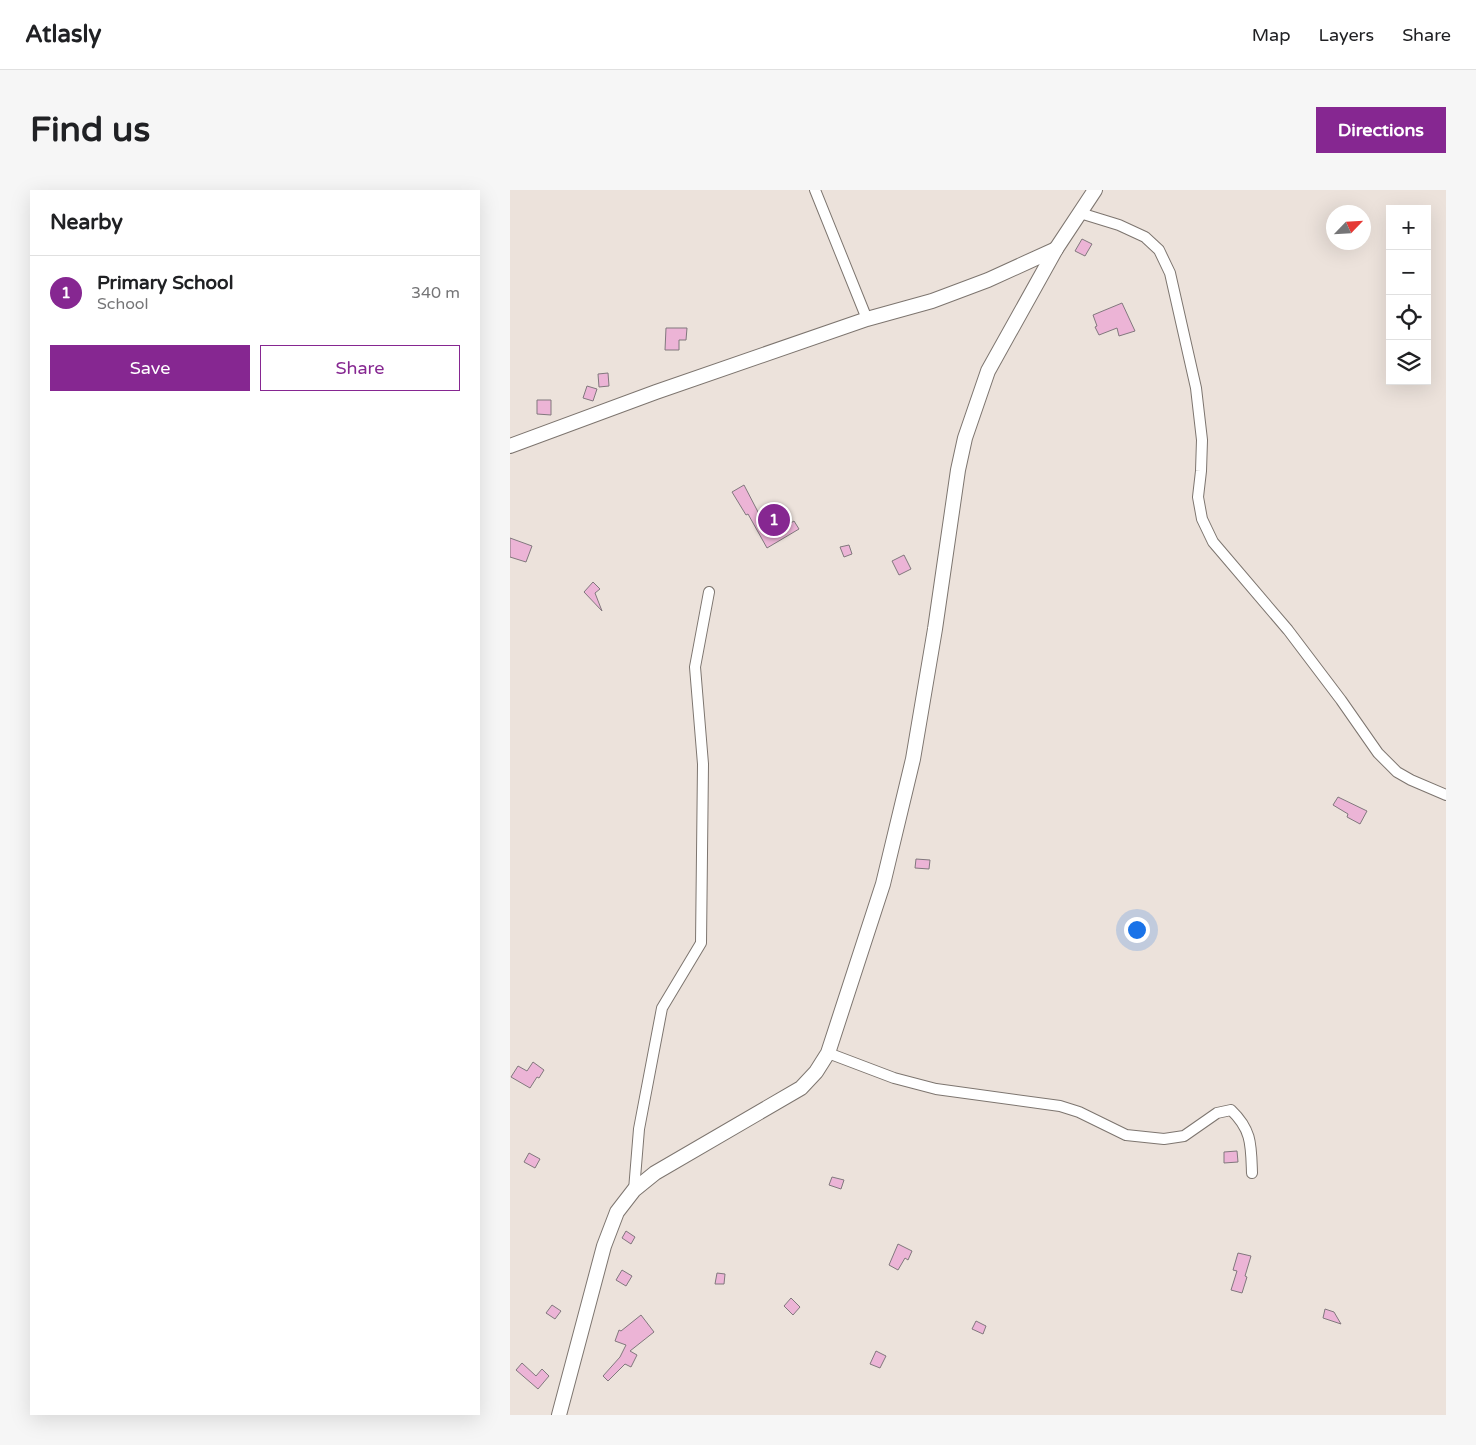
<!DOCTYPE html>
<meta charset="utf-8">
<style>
body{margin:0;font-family:"Varela Round",sans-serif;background:#f6f6f6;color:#202124}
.controls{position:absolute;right:15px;top:15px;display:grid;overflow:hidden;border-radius:0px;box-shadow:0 5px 20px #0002}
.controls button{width:45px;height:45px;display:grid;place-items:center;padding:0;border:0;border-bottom:1px solid #e0e0e0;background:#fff;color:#202124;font:25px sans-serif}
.compass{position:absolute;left:816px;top:15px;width:45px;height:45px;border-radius:50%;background:#fff;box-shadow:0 5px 20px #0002;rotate:65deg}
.you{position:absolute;left:626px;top:739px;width:18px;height:18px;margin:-12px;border:4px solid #fff;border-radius:50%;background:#1a73e8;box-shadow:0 0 0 8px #1a73e833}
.badge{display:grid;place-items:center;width:32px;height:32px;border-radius:50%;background:#862791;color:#fff;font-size:16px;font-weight:700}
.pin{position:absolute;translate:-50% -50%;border:2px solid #fff;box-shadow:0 1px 5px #0006}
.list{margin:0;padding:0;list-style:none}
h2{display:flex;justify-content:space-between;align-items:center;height:65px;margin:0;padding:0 20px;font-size:21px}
h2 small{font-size:16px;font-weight:400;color:#757577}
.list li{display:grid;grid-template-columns:32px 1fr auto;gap:15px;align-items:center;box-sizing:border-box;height:75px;padding:0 20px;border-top:1px solid #e0e0e0}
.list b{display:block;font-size:19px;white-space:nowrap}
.list p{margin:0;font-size:16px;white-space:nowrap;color:#757577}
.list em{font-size:16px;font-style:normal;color:#757577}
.actions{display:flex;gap:10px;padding:15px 20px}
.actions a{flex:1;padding:11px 0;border:1px solid #862791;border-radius:0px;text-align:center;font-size:18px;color:#862791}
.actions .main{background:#862791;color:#fff}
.icon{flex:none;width:28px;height:28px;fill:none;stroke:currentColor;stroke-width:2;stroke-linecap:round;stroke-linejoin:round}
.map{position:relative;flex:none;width:936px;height:1225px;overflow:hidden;border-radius:0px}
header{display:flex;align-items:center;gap:30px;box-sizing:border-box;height:70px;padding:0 25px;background:#fff;border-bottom:1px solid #e0e0e0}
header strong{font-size:24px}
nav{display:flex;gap:28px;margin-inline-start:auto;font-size:18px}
.intro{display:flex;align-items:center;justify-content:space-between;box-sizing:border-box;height:120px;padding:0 30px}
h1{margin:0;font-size:35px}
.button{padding:12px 22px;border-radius:0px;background:#862791;color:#fff;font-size:18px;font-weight:700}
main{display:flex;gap:30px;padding:0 30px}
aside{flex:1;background:#fff;border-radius:0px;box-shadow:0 5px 20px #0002}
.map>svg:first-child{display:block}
</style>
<header>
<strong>Atlasly</strong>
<nav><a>Map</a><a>Layers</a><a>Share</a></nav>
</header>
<div class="intro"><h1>Find us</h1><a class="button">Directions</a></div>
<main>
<aside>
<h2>Nearby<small></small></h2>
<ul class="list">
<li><span class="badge">1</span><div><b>Primary School</b><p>School</p></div><em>340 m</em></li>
</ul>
<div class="actions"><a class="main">Save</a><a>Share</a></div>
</aside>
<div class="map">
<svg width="936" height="1225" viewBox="0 0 936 1225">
<rect width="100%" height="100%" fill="#ece2db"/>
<g fill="#ecb4d6" stroke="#81787d">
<path d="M572 49 582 54 575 66 565 61Z"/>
<path d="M612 113 625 141 609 146 607 138 589 145 585 137 587 136 583 125Z"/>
<path d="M156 138H177L176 150H169V160H155Z"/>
<path d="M98 183 99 196 89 197 88 184Z"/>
<path d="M77 196 87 199 83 211 73 208Z"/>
<path d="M27 210H41V225L27 224Z"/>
<path d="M234 295 260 345 284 331 289 339 257 358 238 324 236 325 222 302Z"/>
<path d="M0 348 22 356 16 372 0 367Z"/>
<path d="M339 355 342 364 334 367 330 357Z"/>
<path d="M394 365 401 379 389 385 382 371Z"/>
<path d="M83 392 90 399 85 403 92 421 74 402Z"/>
<path d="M828 607 857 621 850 634 837 627 838 624 823 615Z"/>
<path d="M406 669 420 670 419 679 405 678Z"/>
<path d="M23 872 34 880 29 888 27 887 20 898 1 887 8 876 17 881Z"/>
<path d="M727 961 728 972 714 973V962Z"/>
<path d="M19 963 30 969 25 978 14 972Z"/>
<path d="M322 987 334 990 331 999 319 995Z"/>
<path d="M116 1041 125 1047 121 1054 112 1048Z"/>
<path d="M388 1054 402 1061 398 1070 395 1068 388 1080 379 1075Z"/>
<path d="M728 1063 741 1066 735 1086 737 1087 732 1103 721 1100 727 1081 723 1080Z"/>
<path d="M112 1080 122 1086 116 1096 106 1090Z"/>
<path d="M207 1083 215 1084 214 1094H205Z"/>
<path d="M281 1108 290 1117 283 1125 274 1116Z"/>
<path d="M42 1115 51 1121 45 1129 36 1123Z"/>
<path d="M815 1119 824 1122 831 1134 813 1128Z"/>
<path d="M131 1125 144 1142 120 1161 127 1165 121 1177 115 1174 98 1191 93 1186 110 1167 116 1155 105 1151 109 1140 111 1141Z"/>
<path d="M466 1131 476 1136 473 1144 462 1139Z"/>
<path d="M366 1161 376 1166 370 1178 360 1174Z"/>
<path d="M12 1173 26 1186 32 1179 39 1186 28 1199 6 1180Z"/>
</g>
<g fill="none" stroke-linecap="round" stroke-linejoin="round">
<defs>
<g id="street">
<path d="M305 0 357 129"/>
<path d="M570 23 609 35 635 47 649 60 660 83 686 198 692 250 691 281 688 307 692 329 703 352 778 440 831 510 868 563 887 582 901 590 936 605"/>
<path d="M318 863 384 888 426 899 550 916 569 922 616 945 654 949 674 946 707 923 721 920C742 940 741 955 742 983"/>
<path d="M124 1000 129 939 152 818 191 753 193 574 185 477 199 402"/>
</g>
<g id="secondary">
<path d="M0 256 146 202 357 129 422 111 478 90 546 59"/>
<path d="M49 1225 94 1056 107 1022 124 1000 145 983 291 898 306 882 318 863 373 694 403 569 425 439 448 280 455 248 478 181 546 59 585 0"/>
</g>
</defs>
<use href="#street" stroke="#7d756f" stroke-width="12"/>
<use href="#secondary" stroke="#7d756f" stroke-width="16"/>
<use href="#street" stroke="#fff" stroke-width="10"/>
<use href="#secondary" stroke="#fff" stroke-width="14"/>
</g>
</svg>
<div class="controls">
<button>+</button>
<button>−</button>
<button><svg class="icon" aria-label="locate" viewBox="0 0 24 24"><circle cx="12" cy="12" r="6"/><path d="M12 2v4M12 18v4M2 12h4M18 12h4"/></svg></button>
<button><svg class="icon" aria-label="layers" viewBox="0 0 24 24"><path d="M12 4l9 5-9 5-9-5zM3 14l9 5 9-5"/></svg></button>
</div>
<svg class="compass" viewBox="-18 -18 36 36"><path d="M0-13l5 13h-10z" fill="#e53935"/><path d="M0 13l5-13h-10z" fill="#757577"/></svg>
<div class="you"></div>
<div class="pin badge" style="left:264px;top:330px">1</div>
</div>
</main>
